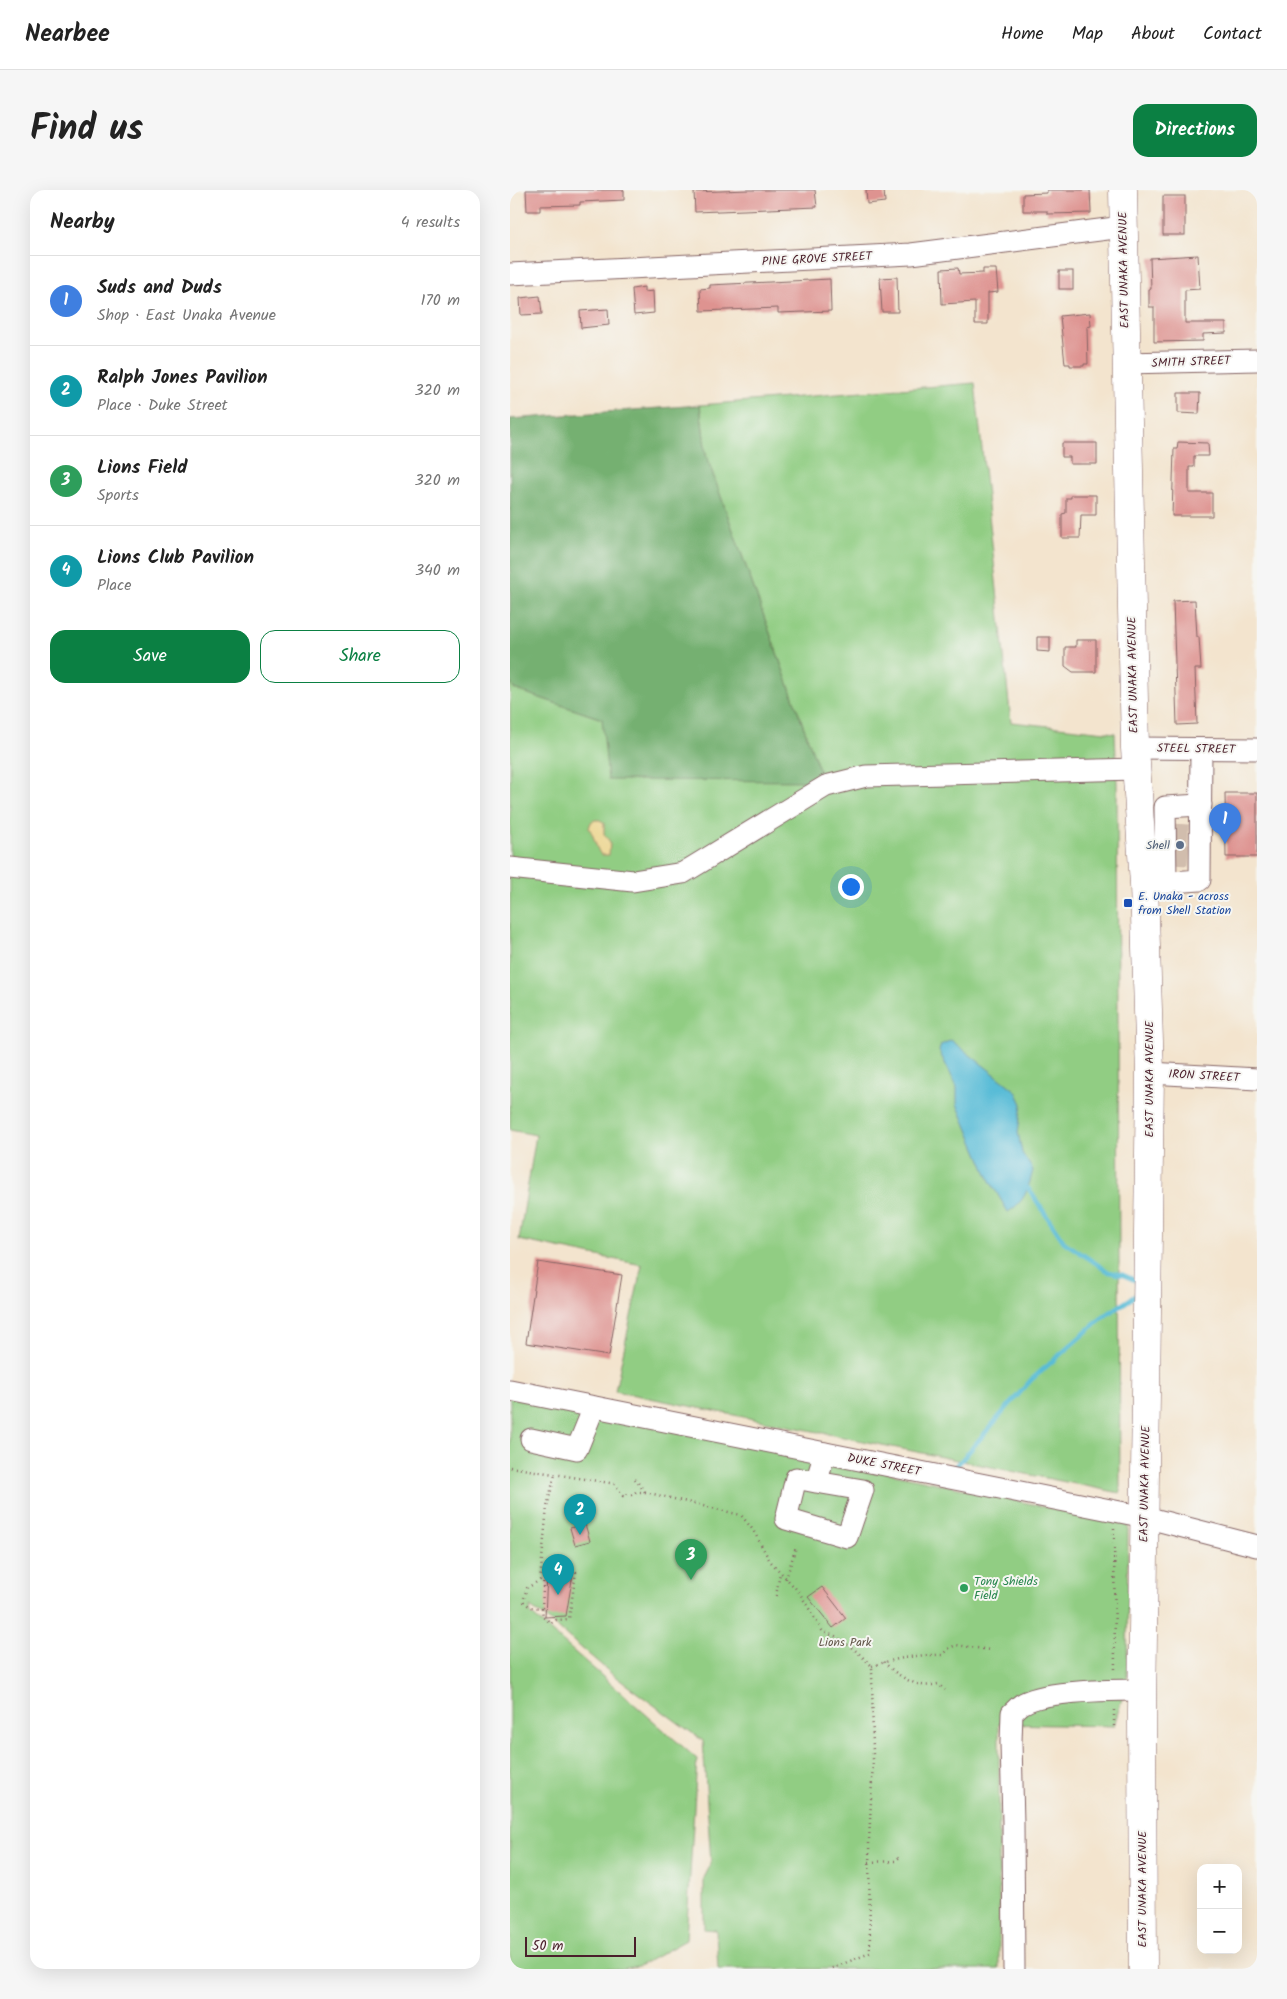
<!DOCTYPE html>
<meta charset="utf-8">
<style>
body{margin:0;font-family:Kalam,sans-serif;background:#f6f6f6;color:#222}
.controls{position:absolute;right:15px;bottom:15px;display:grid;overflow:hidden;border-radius:10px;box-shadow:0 5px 20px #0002}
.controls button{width:45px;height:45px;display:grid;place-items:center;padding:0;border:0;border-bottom:1px solid #e0e0e0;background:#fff;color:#222;font:25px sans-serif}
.scale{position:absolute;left:15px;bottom:12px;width:111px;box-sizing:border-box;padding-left:5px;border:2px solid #4a1f2b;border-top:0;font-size:14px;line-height:18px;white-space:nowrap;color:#4a1f2b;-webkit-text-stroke:4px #f6f6f2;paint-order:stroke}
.you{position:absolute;left:340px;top:696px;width:18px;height:18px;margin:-12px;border:4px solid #fff;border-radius:50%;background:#1a73e8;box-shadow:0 0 0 8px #1a73e833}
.badge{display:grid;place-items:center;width:32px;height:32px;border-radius:50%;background:#0b8043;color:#fff;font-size:16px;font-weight:700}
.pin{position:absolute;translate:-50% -41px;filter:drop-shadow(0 1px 2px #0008)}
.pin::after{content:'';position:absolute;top:26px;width:18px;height:15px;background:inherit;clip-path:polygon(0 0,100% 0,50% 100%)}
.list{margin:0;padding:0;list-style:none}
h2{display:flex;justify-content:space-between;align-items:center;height:65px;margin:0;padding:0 20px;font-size:21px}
h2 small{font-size:16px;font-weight:400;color:#767676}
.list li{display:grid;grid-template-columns:32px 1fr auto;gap:15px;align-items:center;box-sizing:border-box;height:90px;padding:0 20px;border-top:1px solid #e0e0e0}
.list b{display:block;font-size:19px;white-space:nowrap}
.list p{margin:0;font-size:16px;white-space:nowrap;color:#767676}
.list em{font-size:16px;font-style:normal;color:#767676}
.actions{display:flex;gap:10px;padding:15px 20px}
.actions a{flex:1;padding:11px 0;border:1px solid #0b8043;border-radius:15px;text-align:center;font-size:18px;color:#0b8043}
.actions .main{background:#0b8043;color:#fff}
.map{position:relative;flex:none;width:747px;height:1779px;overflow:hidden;border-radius:15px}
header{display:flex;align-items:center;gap:30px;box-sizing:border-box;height:70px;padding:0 25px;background:#fff;border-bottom:1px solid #e0e0e0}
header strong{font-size:24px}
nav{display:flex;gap:28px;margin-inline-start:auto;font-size:18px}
.intro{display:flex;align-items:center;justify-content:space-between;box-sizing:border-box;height:120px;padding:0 30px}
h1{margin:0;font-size:35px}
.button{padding:12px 22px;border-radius:15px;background:#0b8043;color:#fff;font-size:18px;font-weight:700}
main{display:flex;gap:30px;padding:0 30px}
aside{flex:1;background:#fff;border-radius:15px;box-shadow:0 5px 20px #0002}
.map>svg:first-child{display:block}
</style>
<header>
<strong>Nearbee</strong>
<nav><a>Home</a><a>Map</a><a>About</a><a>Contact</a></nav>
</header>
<div class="intro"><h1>Find us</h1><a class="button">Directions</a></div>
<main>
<aside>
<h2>Nearby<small>4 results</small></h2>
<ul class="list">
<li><span class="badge" style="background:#3f7fe0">1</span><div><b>Suds and Duds</b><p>Shop · East Unaka Avenue</p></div><em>170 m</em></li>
<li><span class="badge" style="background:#0f9aa8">2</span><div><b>Ralph Jones Pavilion</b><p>Place · Duke Street</p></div><em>320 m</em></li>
<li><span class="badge" style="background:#2e9e5b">3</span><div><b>Lions Field</b><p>Sports</p></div><em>320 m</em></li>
<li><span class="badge" style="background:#0f9aa8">4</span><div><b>Lions Club Pavilion</b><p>Place</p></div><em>340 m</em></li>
</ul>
<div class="actions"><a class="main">Save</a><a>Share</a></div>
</aside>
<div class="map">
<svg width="747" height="1779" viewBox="0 0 747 1779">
<rect width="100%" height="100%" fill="#f6f6f2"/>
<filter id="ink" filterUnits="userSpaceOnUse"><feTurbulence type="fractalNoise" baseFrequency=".02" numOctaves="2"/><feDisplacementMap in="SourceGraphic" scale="10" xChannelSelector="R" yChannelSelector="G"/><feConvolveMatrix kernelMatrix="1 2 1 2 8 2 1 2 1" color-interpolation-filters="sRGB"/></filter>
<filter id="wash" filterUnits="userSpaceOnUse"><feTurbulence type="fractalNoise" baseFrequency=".0096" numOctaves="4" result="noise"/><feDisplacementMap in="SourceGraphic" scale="20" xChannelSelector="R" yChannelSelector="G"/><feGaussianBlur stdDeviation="1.12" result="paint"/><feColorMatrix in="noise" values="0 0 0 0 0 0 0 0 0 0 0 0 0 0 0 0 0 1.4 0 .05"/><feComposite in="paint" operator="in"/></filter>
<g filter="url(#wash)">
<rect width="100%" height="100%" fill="#f3e4ce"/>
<g fill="#91cd83" stroke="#6e7657">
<path d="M465 193 501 532 605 543 607 593 610 1303 105 1201 132 1075 9 1050 26 945 0 940V491L4 499 92 529 313 591 196 265 190 215Z"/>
<path d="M0 1200 618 1335 617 1491 604 1536 489 1534V1779H208L206 1740 194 1739V1688L201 1674 193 1551 103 1485 35 1427 20 1417 21 1424 187 1569 176 1750 129 1776 110 1779H0Z"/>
</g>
<path fill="#74b071" stroke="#5f684e" d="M190 215 196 265 313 591 98 590 92 529 4 499 0 491V229Z"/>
<path fill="#eeda9e" stroke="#9c7c64" d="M85 630H90L94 633V644L100 652 99 665H91C85 657 85 647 79 638L81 632Z"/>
<path fill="#58bcd7" stroke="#516e81" d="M441 850 506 901 512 914 508 942 512 963 523 980C518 1000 515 1011 498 1022L480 991 447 914V897L429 861 431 855Z"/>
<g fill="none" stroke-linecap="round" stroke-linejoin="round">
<g stroke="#58bcd7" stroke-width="4.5">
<path d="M518 998 554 1052 599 1082 613 1085 627 1091"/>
<path d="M443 1280 521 1190 593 1127 628 1104"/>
</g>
</g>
<g id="blocks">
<g fill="#de9390">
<path d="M16 0H114V10L70 12V15L30 16V21H17Z"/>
<path d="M238 0H305L307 17 185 22 184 2Z"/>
<path d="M356 0H374L375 12 357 14Z"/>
<path d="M537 0H580L581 23 537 24V21H513V4L537 3Z"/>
<rect x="653" y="6" width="22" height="39"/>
<path d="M688 65 690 99 675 100V133H716V143L693 144V151L644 152V117H639V99H641L640 68Z"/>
<path d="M448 78 449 84 473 83V79H486L488 102 478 103V134H465V112L432 114 431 79Z"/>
<rect x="549" y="81" width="14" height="18"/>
<path d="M387 87 388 122H372L370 88Z"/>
<path d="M320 89 321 121 268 123V118L191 121 190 99 200 98V95Z"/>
<path d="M134 97V102L143 101 144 123 124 125 122 99Z"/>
<path d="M30 106 32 124 11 125 10 108Z"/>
<path d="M98 119 99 135 71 138 70 121Z"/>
<path d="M580 123 581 136 577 137 578 174H574V176H560V174H555L550 126Z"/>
<path d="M668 203H690L689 224 668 223Z"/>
<path d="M668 252 698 253 699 266H684V277H679V303H702V326H662L664 259H667Z"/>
<path d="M552 253H587V274H560V267H552Z"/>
<path d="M561 305H586V325H571L570 348H552V324L556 323V308H561Z"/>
<path d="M685 410 687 447H689L691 479H685L687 534 667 535 663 411Z"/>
<path d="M527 447H540V462L527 461Z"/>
<path d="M566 450H586V482H563L555 476V457H566Z"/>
<path d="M715 603H747V667H716Z"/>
<path d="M28 1072 112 1085 99 1166 16 1153Z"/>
<path d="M75 1334 80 1351 65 1355 60 1338Z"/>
<path d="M37 1384H63L56 1426 35 1427Z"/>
<path d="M312 1397 336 1428 323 1438 298 1407Z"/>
</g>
</g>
</g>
<g filter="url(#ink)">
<use href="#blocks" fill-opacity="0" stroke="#856464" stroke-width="1"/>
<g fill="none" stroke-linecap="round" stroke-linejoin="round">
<g stroke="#d1bdad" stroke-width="21" stroke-dasharray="21 11" stroke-linecap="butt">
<path d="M662 644 678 645"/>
<path d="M662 664 678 665"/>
</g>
<defs>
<g id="minor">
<path d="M0 84 401 64 613 37"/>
<path d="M616 173 747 170"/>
<path d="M625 558 747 559"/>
<path d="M0 678 123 691 173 683 316 596 356 586 626 579"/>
<path d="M656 693 655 617 691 615"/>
<path d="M634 694 690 690 691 559"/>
<path d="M640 883 747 889"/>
<path d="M0 1200 635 1327 747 1356"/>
<path d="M21 1249 67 1259 84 1217"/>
<path d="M306 1292 353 1300 337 1347 276 1329 286 1288 306 1292 315 1263"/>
<path d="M504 1779 503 1633 501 1552 502 1523C506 1520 509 1515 514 1513 537 1500 604 1500 632 1500"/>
</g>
<path id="major" d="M613 0 625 558 634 694 640 883 632 1524 633 1779"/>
</defs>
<use href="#minor" stroke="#856464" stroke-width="23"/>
<use href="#major" stroke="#856464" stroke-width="29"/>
<g stroke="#856464" stroke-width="2.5" stroke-dasharray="1 4" stroke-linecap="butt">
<path d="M0 1277 100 1293 105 1294 113 1306 116 1304 120 1306 126 1302H135L231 1325 243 1340 260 1371 289 1402 313 1442 325 1446 345 1460 362 1476 363 1571 359 1651 360 1763 320 1779"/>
<path d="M125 1289 135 1302"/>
<path d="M604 1338 605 1483"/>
<path d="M276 1389 286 1357"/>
<path d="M266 1406 270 1383"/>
<path d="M32 1418 34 1380 66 1382 59 1429 46 1430 41 1433 33 1427 32 1418 20 1417 13 1411 17 1398 30 1390 37 1317 45 1284"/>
<path d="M374 1472C383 1482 399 1493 412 1495 417 1496 423 1495 428 1494L435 1500"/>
<path d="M362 1476C384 1469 408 1464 432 1465L438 1459 446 1455 480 1460"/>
<path d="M604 1536V1518"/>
<path d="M359 1672 385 1671 391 1666"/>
</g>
<use href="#minor" stroke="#fff" stroke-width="21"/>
<use href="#major" stroke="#fff" stroke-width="28"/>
</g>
</g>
<circle fill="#5c6f8a" stroke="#f6f6f2" stroke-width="2" cx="670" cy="655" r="5"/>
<rect fill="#1a4fb4" stroke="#f6f6f2" stroke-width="2" x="613" y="708" width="10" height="10" rx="2.5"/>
<circle fill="#2e9e5b" stroke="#f6f6f2" stroke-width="2" cx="454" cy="1398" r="5"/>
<g text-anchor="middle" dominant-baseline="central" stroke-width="4" stroke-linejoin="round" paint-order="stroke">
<g font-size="12" fill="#4a1f2b" stroke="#f6f6f2">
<text transform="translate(307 69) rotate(-3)">PINE GROVE STREET</text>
<text transform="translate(614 80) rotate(-91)">EAST UNAKA AVENUE</text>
<text transform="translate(681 172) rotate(-2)">SMITH STREET</text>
<text transform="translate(623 485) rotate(-91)">EAST UNAKA AVENUE</text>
<text transform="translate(686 559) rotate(1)">STEEL STREET</text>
<text transform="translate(694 886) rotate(3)">IRON STREET</text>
<text transform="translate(639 889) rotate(-90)">EAST UNAKA AVENUE</text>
<text transform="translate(374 1275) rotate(11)">DUKE STREET</text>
<text transform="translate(635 1294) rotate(-89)">EAST UNAKA AVENUE</text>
<text transform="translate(632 1699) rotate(-90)">EAST UNAKA AVENUE</text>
</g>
<g font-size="12" fill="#4e5e75" stroke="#f6f6f2" text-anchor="end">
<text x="660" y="655">Shell</text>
</g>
<g font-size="12" fill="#164399" stroke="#f6f6f2" text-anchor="start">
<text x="628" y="706">E. Unaka - across<tspan x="628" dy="14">from Shell Station</tspan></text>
</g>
<g font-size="12" fill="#27864d" stroke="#f6f6f2" text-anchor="start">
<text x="464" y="1391">Tony Shields<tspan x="464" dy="14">Field</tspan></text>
</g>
<g font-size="12" fill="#5f5345" stroke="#f6f6f2">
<text x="335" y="1452">Lions Park</text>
</g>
</g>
</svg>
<div class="controls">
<button>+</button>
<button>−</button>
</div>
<div class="scale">50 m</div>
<div class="you"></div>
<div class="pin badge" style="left:715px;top:654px;background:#3f7fe0">1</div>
<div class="pin badge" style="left:70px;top:1345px;background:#0f9aa8">2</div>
<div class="pin badge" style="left:181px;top:1390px;background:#2e9e5b">3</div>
<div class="pin badge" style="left:48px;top:1405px;background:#0f9aa8">4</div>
</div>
</main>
